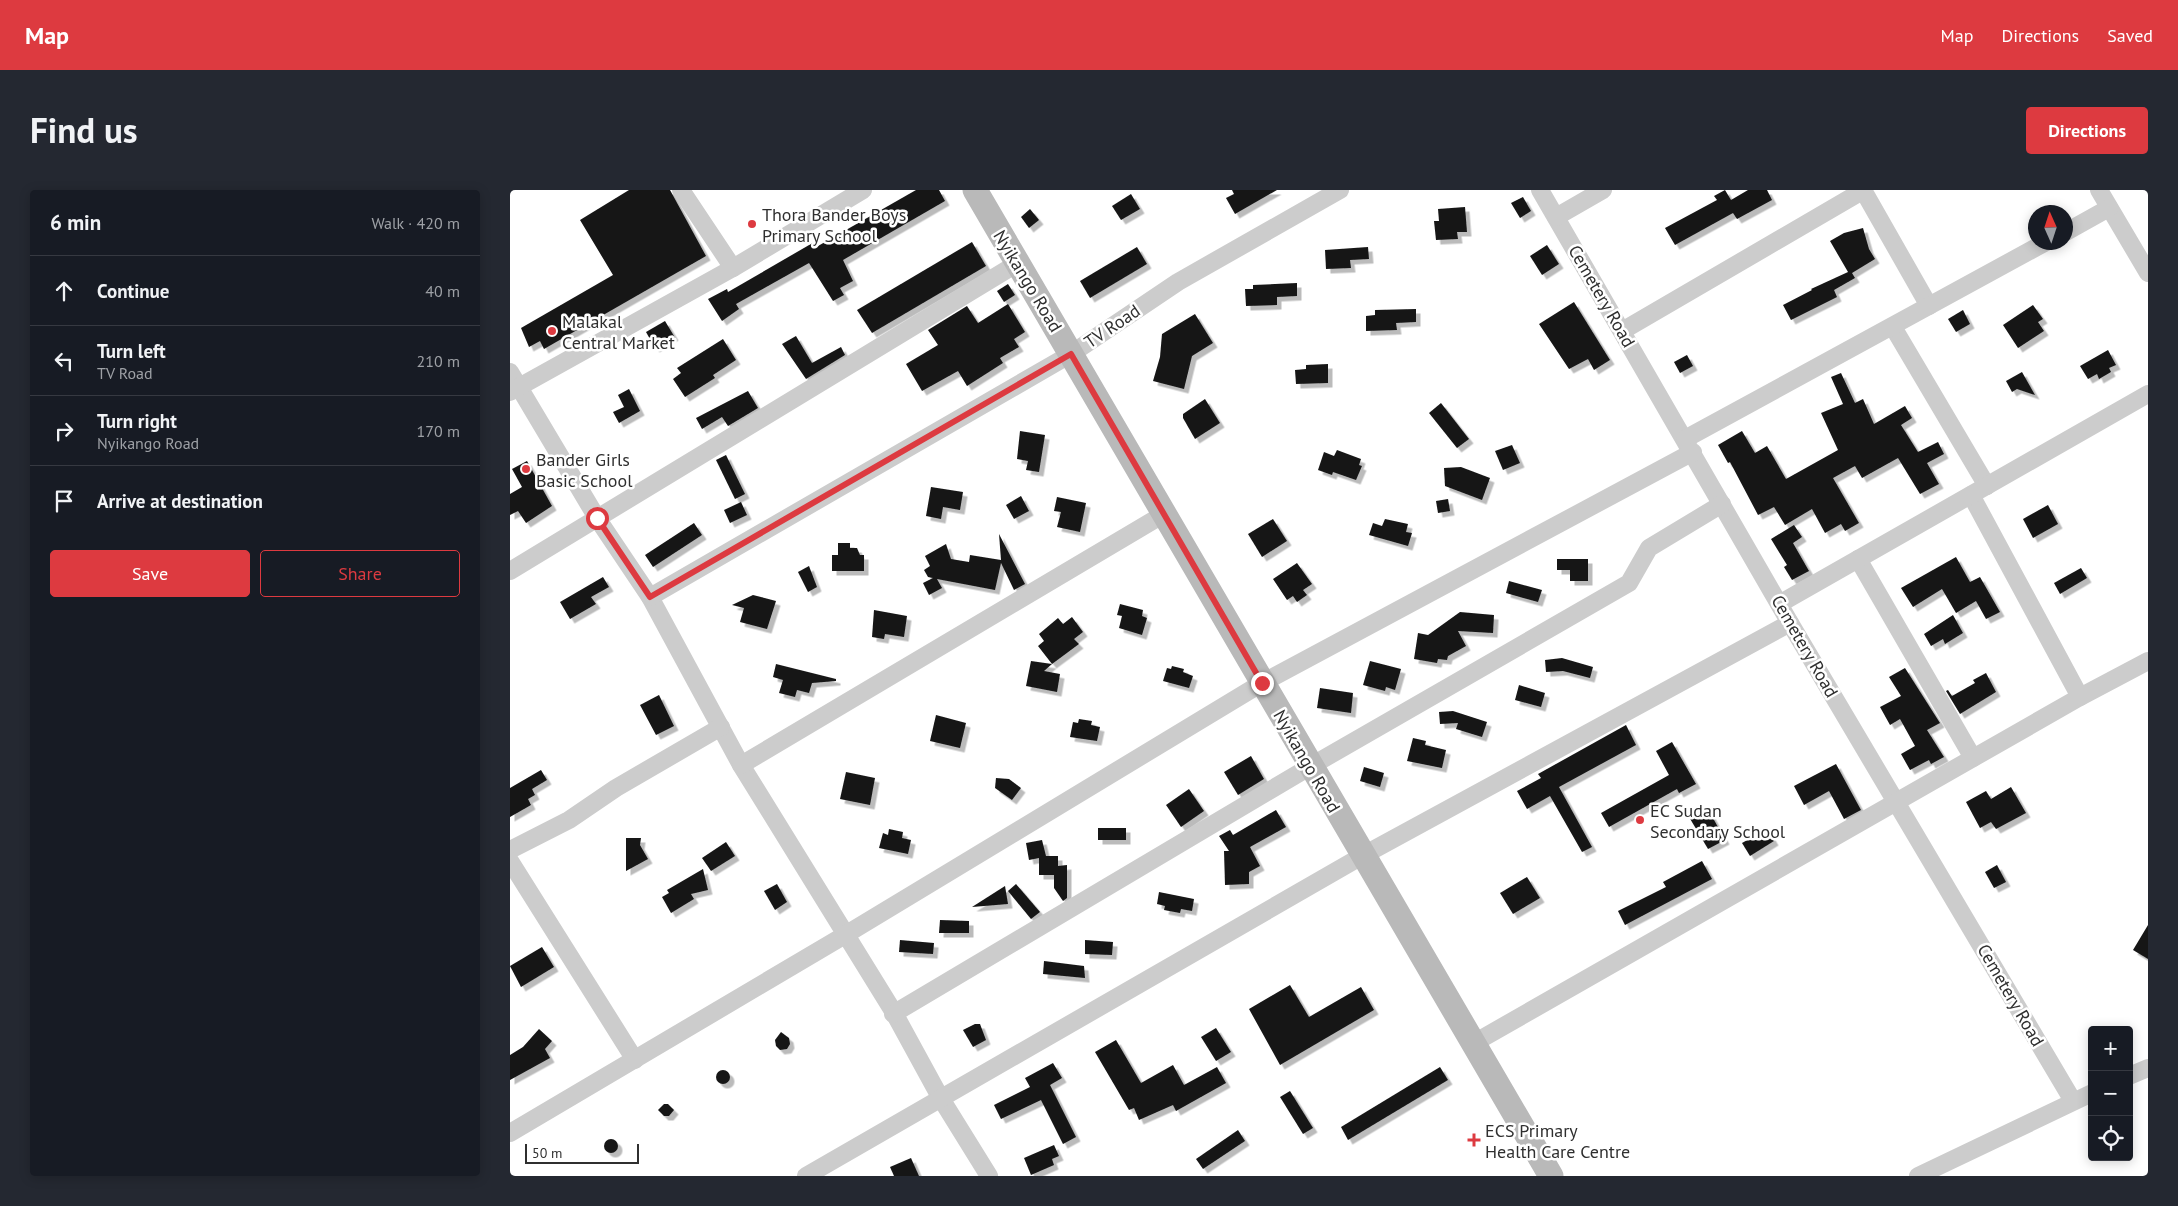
<!DOCTYPE html>
<meta charset="utf-8">
<style>
body{margin:0;font-family:"PT Sans",sans-serif;background:#242831;color:#f1f3f6}
.controls{position:absolute;right:15px;bottom:15px;display:grid;overflow:hidden;border-radius:5px;box-shadow:0 2px 12px #0003}
.controls button{width:45px;height:45px;display:grid;place-items:center;padding:0;border:0;border-bottom:1px solid #363941;background:#171b24;color:#f1f3f6;font:25px sans-serif}
.compass{position:absolute;left:1518px;top:15px;width:45px;height:45px;border-radius:50%;background:#171b24;box-shadow:0 2px 12px #0003;rotate:357deg}
.scale{position:absolute;left:15px;bottom:12px;width:114px;box-sizing:border-box;padding-left:5px;border:2px solid #2f2f2f;border-top:0;font-size:14px;line-height:18px;white-space:nowrap;color:#2f2f2f;-webkit-text-stroke:4px #fff;paint-order:stroke}
.stop{position:absolute;width:15px;height:15px;margin:-11px;border:4px solid #dd3a40;border-radius:50%;background:#fff}
.stop.end{background:#dd3a40;border-color:#fff;box-shadow:0 1px 5px #0008}
.list{margin:0;padding:0;list-style:none}
h2{display:flex;justify-content:space-between;align-items:center;height:65px;margin:0;padding:0 20px;font-size:21px}
h2 small{font-size:16px;font-weight:400;color:#9ea1a6}
.list li{display:grid;grid-template-columns:32px 1fr auto;gap:15px;align-items:center;box-sizing:border-box;height:70px;padding:0 20px;border-top:1px solid #363941}
.list b{display:block;font-size:19px;white-space:nowrap}
.list p{margin:0;font-size:16px;white-space:nowrap;color:#9ea1a6}
.list em{font-size:16px;font-style:normal;color:#9ea1a6}
.actions{display:flex;gap:10px;padding:15px 20px}
.actions a{flex:1;padding:11px 0;border:1px solid #dd3a40;border-radius:5px;text-align:center;font-size:18px;color:#dd3a40}
.actions .main{background:#dd3a40;color:#fff}
.icon{flex:none;width:28px;height:28px;fill:none;stroke:currentColor;stroke-width:2;stroke-linecap:round;stroke-linejoin:round}
.map{position:relative;flex:none;width:1638px;height:986px;overflow:hidden;border-radius:5px}
header{display:flex;align-items:center;gap:30px;box-sizing:border-box;height:70px;padding:0 25px;background:#dd3a40;color:#fff}
header strong{font-size:24px}
nav{display:flex;gap:28px;margin-inline-start:auto;font-size:18px}
.intro{display:flex;align-items:center;justify-content:space-between;box-sizing:border-box;height:120px;padding:0 30px}
h1{margin:0;font-size:35px}
.button{padding:12px 22px;border-radius:5px;background:#dd3a40;color:#fff;font-size:18px;font-weight:700}
main{display:flex;gap:30px;padding:0 30px}
aside{flex:1;background:#171b24;border-radius:5px;box-shadow:0 2px 12px #0003}
.map>svg:first-child{display:block}
</style>
<header>
<strong>Map</strong>
<nav><a>Map</a><a>Directions</a><a>Saved</a></nav>
</header>
<div class="intro"><h1>Find us</h1><a class="button">Directions</a></div>
<main>
<aside>
<h2>6 min<small>Walk · 420 m</small></h2>
<ul class="list">
<li><svg class="icon" aria-label="ahead" viewBox="0 0 24 24"><path d="M12 20V5M6 11l6-6 6 6"/></svg><div><b>Continue</b></div><em>40 m</em></li>
<li><svg class="icon" aria-label="left" viewBox="0 0 24 24"><path d="M17 20v-9H6M10 6l-5 5 5 5"/></svg><div><b>Turn left</b><p>TV Road</p></div><em>210 m</em></li>
<li><svg class="icon" aria-label="right" viewBox="0 0 24 24"><path d="M7 20v-9h11M14 6l5 5-5 5"/></svg><div><b>Turn right</b><p>Nyikango Road</p></div><em>170 m</em></li>
<li><svg class="icon" aria-label="arrive" viewBox="0 0 24 24"><path d="M6 21V4h12l-3 4 3 4H6"/></svg><div><b>Arrive at destination</b></div></li>
</ul>
<div class="actions"><a class="main">Save</a><a>Share</a></div>
</aside>
<div class="map">
<svg width="1638" height="986" viewBox="0 0 1638 986">
<defs>
<filter id="shadow"><feDropShadow dx="4.5" dy="4.5" stdDeviation="0" flood-color="#0004"/></filter>
</defs>
<rect width="100%" height="100%" fill="#fff"/>
<g fill="#161616" filter="url(#shadow)">
<path d="M119 0H160L196 66 34 159 30 151 19 157 11 138 103 85 70 30Z"/>
<path d="M406 0H429L435 11 333 70 343 91 330 98 334 105 323 111 299 73 226 114 229 119 212 131 198 109 217 99 218 102 306 51 308 56Z"/>
<path d="M722 0H767L725 24 716 8 724 4Z"/>
<path d="M1215 0 1221 10 1238 0H1257L1262 10 1227 29 1223 23 1165 55 1155 38 1207 10 1204 6Z"/>
<path d="M621 4 630 19 611 30 602 16Z"/>
<path d="M1013 7 1021 21 1010 28 1001 13Z"/>
<path d="M955 17 957 42H947L948 49 926 50 924 31H929L928 19Z"/>
<path d="M520 19 529 30 519 38 511 27Z"/>
<path d="M1353 38 1359 59 1365 69 1342 83 1345 88 1324 100 1327 107 1281 130 1273 115 1302 100 1301 99 1338 82 1320 51 1334 43Z"/>
<path d="M462 52 476 76 362 143 347 120Z"/>
<path d="M1037 55 1049 74 1032 85 1020 66Z"/>
<path d="M627 57 637 74 580 108 570 91Z"/>
<path d="M858 57 859 69 840 70 841 78 816 79 815 60Z"/>
<path d="M787 93V106L767 107V115L736 116 735 99H743V95Z"/>
<path d="M498 94 505 105 494 112 487 101Z"/>
<path d="M1064 112 1100 170 1084 180 1078 169 1059 179 1029 134Z"/>
<path d="M498 114 515 142 504 149 509 157 490 168 493 173 457 196 448 181 412 201 396 174 428 155 418 140 457 116 468 133Z"/>
<path d="M1523 115 1533 129 1528 132 1534 141 1508 158 1493 135Z"/>
<path d="M906 119V132L886 133 887 140 856 141V126L865 125V120Z"/>
<path d="M1453 120 1460 134 1446 142 1438 129Z"/>
<path d="M685 124 703 153 682 166 674 199 643 191 650 167 652 144Z"/>
<path d="M155 131 164 146 145 158 136 142Z"/>
<path d="M286 146 302 173 331 157 335 165 296 189 272 154Z"/>
<path d="M213 149 226 170 203 185 205 188 175 207 163 189 171 183 167 178Z"/>
<path d="M1598 160 1606 175 1599 178 1601 182 1589 189 1587 184 1578 189 1570 176Z"/>
<path d="M1177 165 1183 176 1170 183 1164 172Z"/>
<path d="M818 174V193L786 194 785 180 796 179V175Z"/>
<path d="M1512 182 1525 205 1507 199 1502 202 1496 191Z"/>
<path d="M1331 183 1345 213 1353 209 1364 234 1395 216 1402 228 1391 235 1408 262 1428 252 1434 264 1417 273 1429 294 1410 304 1388 268 1352 288 1345 276 1323 288 1349 333 1335 341 1331 334 1315 343 1302 319 1275 335 1264 317 1248 325 1220 272 1218 273 1208 255 1232 241 1245 263 1257 256 1276 289 1328 260 1311 223 1333 214 1321 187Z"/>
<path d="M119 199 130 221 109 233 103 222 114 217 108 205Z"/>
<path d="M238 201 248 218 218 236 212 227 192 239 186 228Z"/>
<path d="M695 209 710 233 685 249 673 228V224Z"/>
<path d="M931 213 959 249 947 258 919 223Z"/>
<path d="M510 241 535 245 529 282 516 280 518 271 507 269Z"/>
<path d="M1002 255 1010 273 993 280 985 261Z"/>
<path d="M827 260 851 269 849 275 852 276 846 290 823 282 822 285 808 280 814 262 824 266Z"/>
<path d="M216 265 235 304 225 309 206 270Z"/>
<path d="M17 271 42 316 16 333 8 321 0 325V304L12 297 2 279Z"/>
<path d="M951 277 980 288 972 310 935 296 934 278Z"/>
<path d="M421 297 453 302 450 320 433 317 431 329 416 326Z"/>
<path d="M511 306 519 321 504 329 496 315Z"/>
<path d="M547 307 576 313 570 342 547 337 551 322 544 321Z"/>
<path d="M938 309 940 321 928 323 926 311Z"/>
<path d="M231 312 237 325 220 333 214 320Z"/>
<path d="M1538 315 1548 334 1523 348 1513 329Z"/>
<path d="M763 329 777 351 752 367 738 344Z"/>
<path d="M875 329 898 334 896 342 902 343 898 356 859 345 863 333 872 336Z"/>
<path d="M184 333 192 345 143 377 135 365Z"/>
<path d="M1284 335 1292 347 1283 353 1299 381 1282 390 1274 377 1277 375 1261 349Z"/>
<path d="M489 344 515 394 504 400 491 373 485 400 427 389 432 398 419 405 413 393 423 388 418 387 414 380 420 376 415 366 436 354 441 369 459 372 460 365 491 370Z"/>
<path d="M328 353H340V358H347L350 365H354V381H322V365H328Z"/>
<path d="M1446 367 1460 392 1470 387 1490 422 1476 429 1466 411 1446 423 1432 399 1403 417 1391 398Z"/>
<path d="M1047 369H1078V391H1060V380H1047Z"/>
<path d="M787 373 802 394 793 400 797 405 787 412 783 406 777 410 763 389Z"/>
<path d="M299 376 307 397 298 402 288 382Z"/>
<path d="M1571 378 1577 388 1550 404 1544 393Z"/>
<path d="M93 387 99 397 81 407 86 414 60 429 50 412Z"/>
<path d="M999 391 1032 400 1028 412 996 403Z"/>
<path d="M243 405 266 411 257 439 230 432 234 418 222 415Z"/>
<path d="M610 414 633 420 632 426 637 428 632 445 609 438 612 426 607 425Z"/>
<path d="M364 420 397 426 394 447 375 444 374 449 362 447Z"/>
<path d="M950 422 984 425 983 443 948 441 956 456 938 466 937 470 928 469 927 473 904 469 908 443 918 445Z"/>
<path d="M1443 425 1453 443 1435 454 1433 449 1421 456 1414 444Z"/>
<path d="M562 427 573 442 564 449 569 454 542 474 528 456 534 451 529 444 548 428 553 434Z"/>
<path d="M1052 468 1083 477 1080 488 1053 481 1036 482 1035 470Z"/>
<path d="M521 471 542 474 534 481 550 484 547 502 516 496Z"/>
<path d="M860 471 891 479 885 500 876 497 875 501 853 495Z"/>
<path d="M266 474 326 489V491L302 493 299 503 287 500 285 507 269 503 273 490 263 487Z"/>
<path d="M662 476 674 479 673 482 683 486 679 498 653 491 657 478 661 479Z"/>
<path d="M1395 478 1430 533 1417 540 1434 567 1421 574 1419 570 1400 580 1391 564 1405 556 1390 529 1380 535 1370 517 1391 506 1379 487Z"/>
<path d="M1476 483 1486 502 1450 524 1436 501 1438 500 1442 506 1465 493 1463 490Z"/>
<path d="M1009 495 1035 503 1031 517 1005 510Z"/>
<path d="M810 498 843 503 841 523 807 518Z"/>
<path d="M149 505 164 536 146 545 130 515Z"/>
<path d="M943 521 977 532 972 547 946 539 948 533 930 534 929 522Z"/>
<path d="M426 525 456 533 450 558 420 551Z"/>
<path d="M569 529 582 531 581 535 590 537 587 551 560 547 563 532 568 533Z"/>
<path d="M1116 535 1126 555 1049 597 1082 657 1072 662 1040 606 1017 619 1007 601 1031 588 1028 584Z"/>
<path d="M903 548 916 551 915 555 936 560 932 578 897 571Z"/>
<path d="M1162 552 1186 594 1169 603 1167 599 1099 637 1091 623 1159 585 1146 561Z"/>
<path d="M741 566 754 589 728 605 714 582Z"/>
<path d="M1326 574 1351 620 1334 629 1319 601 1294 615 1284 596Z"/>
<path d="M854 577 874 583 870 597 850 591Z"/>
<path d="M31 580 37 590 22 599 25 605 18 609 21 615 0 627V598Z"/>
<path d="M336 582 365 588 360 615 330 609Z"/>
<path d="M486 588 499 589 511 598 502 610 485 598Z"/>
<path d="M1501 597 1516 623 1486 639 1481 632 1470 638 1456 612 1476 601 1481 609Z"/>
<path d="M679 599 694 621 671 637 656 615Z"/>
<path d="M1197 617 1215 650 1198 659 1179 627Z"/>
<path d="M766 620 776 637 740 657 750 676 739 682V694L715 695 714 661H719L709 646 720 640 723 645Z"/>
<rect x="588" y="638" width="28" height="12"/>
<path d="M379 639 393 642 392 648 401 650 398 664 369 658 373 643 378 645Z"/>
<path d="M1257 639 1264 651 1240 666 1232 653Z"/>
<path d="M116 648H131L130 655 138 669 116 681Z"/>
<path d="M532 650 536 666H548V676L557 675V708L553 711 544 698V685H529V668L519 670 516 653Z"/>
<path d="M216 652 225 666 201 681 192 668Z"/>
<path d="M1192 671 1202 689 1115 735 1108 721 1156 697 1153 692Z"/>
<path d="M1487 675 1496 692 1484 698 1475 682Z"/>
<path d="M193 679 198 700 181 704 184 709 161 723 152 707 159 703 157 700Z"/>
<path d="M1017 687 1030 708 1003 724 990 703Z"/>
<path d="M267 694 277 712 265 720 254 701Z"/>
<path d="M506 694 530 722 521 729 498 701Z"/>
<path d="M495 696 498 714 462 717Z"/>
<path d="M649 702 684 709 682 721 671 719 670 723 654 720 655 716 647 714Z"/>
<path d="M430 730 459 731V743H429Z"/>
<path d="M1638 735V769L1623 760Z"/>
<path d="M390 750 424 753 423 764 389 762Z"/>
<path d="M575 750 603 752 602 765 575 764Z"/>
<path d="M32 757 44 777 11 797 0 776Z"/>
<path d="M534 771 574 776 575 788 533 784Z"/>
<path d="M780 795 799 827 851 797 864 820 770 875 739 819Z"/>
<path d="M465 834H470L476 850 463 857 453 840Z"/>
<path d="M706 838 721 862 706 871 691 847Z"/>
<path d="M29 839 42 851 35 859 40 868 0 890V865L13 857Z"/>
<path d="M271 842 279 848 280 854 277 859 270 860 266 856 265 850Z"/>
<path d="M606 850 631 893 663 875 674 895 707 877 716 893 666 921 663 915 629 930 624 918 619 920 585 862Z"/>
<path d="M543 873 552 888 540 895 566 947 553 954 531 910 491 929 484 915 520 897 515 888Z"/>
<path d="M930 877 938 890 838 950 831 937Z"/>
<circle cx="213" cy="887" r="7"/>
<path d="M780 901 803 938 793 944 770 907Z"/>
<path d="M154 914H158L164 920 159 926H154L148 920Z"/>
<path d="M728 940 735 951 693 979 686 969Z"/>
<circle cx="101" cy="956" r="7"/>
<path d="M544 955 549 966 542 969 544 975 521 985 514 968Z"/>
<path d="M401 968 409 986H384L380 977Z"/>
</g>
<g fill="none" stroke-linecap="round" stroke-linejoin="round">
<g stroke="#ccc" stroke-width="18">
<path d="M171 0 223 78"/>
<path d="M1030 0 1280 433 1563 911"/>
<path d="M1353 0 1419 116"/>
<path d="M1589 0 1638 83"/>
<path d="M1046 27 1093 0"/>
<path d="M1556 42 1599 18"/>
<path d="M1383 137 1477 296"/>
<path d="M1112 141 1354 0"/>
<path d="M0 182 87 328 140 407 231 575 383 821 430 907 479 986"/>
<path d="M0 202 223 78 353 0"/>
<path d="M1175 249 1536 52"/>
<path d="M1461 305 1570 507"/>
<path d="M1348 369 1463 568"/>
<path d="M0 381 508 73"/>
<path d="M140 407 561 164 668 92 830 0"/>
<path d="M1271 413 1638 204"/>
<path d="M231 575 654 324"/>
<path d="M0 660 59 630 106 598 211 537"/>
<path d="M0 671 125 870"/>
<path d="M383 824 801 576 1119 393 1139 358 1212 314"/>
<path d="M964 853 1570 507 1638 471"/>
<path d="M1619 886 1638 878"/>
<path d="M0 943 335 745 752 493 1183 262"/>
<path d="M296 986 852 666 1280 433"/>
<path d="M1408 986 1582 903"/>
</g>
<path stroke="#b9b9b9" stroke-width="25" d="M465 0 1041 986"/>
</g>
<g fill="none" stroke-linecap="round" stroke-linejoin="round">
<path stroke="#dd3a40" stroke-width="6" d="M87 328 140 407 561 164 752 493"/>
</g>
<g fill="#dd3a40" stroke="#fff" stroke-width="2">
<circle cx="242" cy="34" r="5"/>
<circle cx="42" cy="141" r="5"/>
<circle cx="16" cy="279" r="5"/>
<circle cx="1130" cy="630" r="5"/>
<path d="M961.5 942.5h5v5h5v5h-5v5h-5v-5h-5v-5h5z"/>
</g>
<g text-anchor="middle" dominant-baseline="central" stroke-width="5" stroke-linejoin="round" paint-order="stroke">
<g font-size="18" fill="#2f2f2f" stroke="#fff" text-anchor="start">
<text x="252" y="24">Thora Bander Boys<tspan x="252" dy="21">Primary School</tspan></text>
<text x="52" y="131">Malakal<tspan x="52" dy="21">Central Market</tspan></text>
<text x="26" y="269">Bander Girls<tspan x="26" dy="21">Basic School</tspan></text>
<text x="1140" y="620">EC Sudan<tspan x="1140" dy="21">Secondary School</tspan></text>
<text x="975" y="940">ECS Primary<tspan x="975" dy="21">Health Care Centre</tspan></text>
</g>
<g font-size="18" fill="#2f2f2f" stroke="#fff">
<text transform="translate(518 91) rotate(59)">Nyikango Road</text>
<text transform="translate(1092 106) rotate(60)">Cemetery Road</text>
<text transform="translate(602 136) rotate(-34)">TV Road</text>
<text transform="translate(1295 456) rotate(60)">Cemetery Road</text>
<text transform="translate(797 571) rotate(60)">Nyikango Road</text>
<text transform="translate(1501 805) rotate(60)">Cemetery Road</text>
</g>
</g>
</svg>
<div class="controls">
<button>+</button>
<button>−</button>
<button><svg class="icon" aria-label="locate" viewBox="0 0 24 24"><circle cx="12" cy="12" r="6"/><path d="M12 2v4M12 18v4M2 12h4M18 12h4"/></svg></button>
</div>
<svg class="compass" viewBox="-18 -18 36 36"><path d="M0-13l5 13h-10z" fill="#e53935"/><path d="M0 13l5-13h-10z" fill="#9ea1a6"/></svg>
<div class="scale">50 m</div>
<div class="stop" style="left:87px;top:328px"></div>
<div class="stop end" style="left:752px;top:493px"></div>
</div>
</main>
